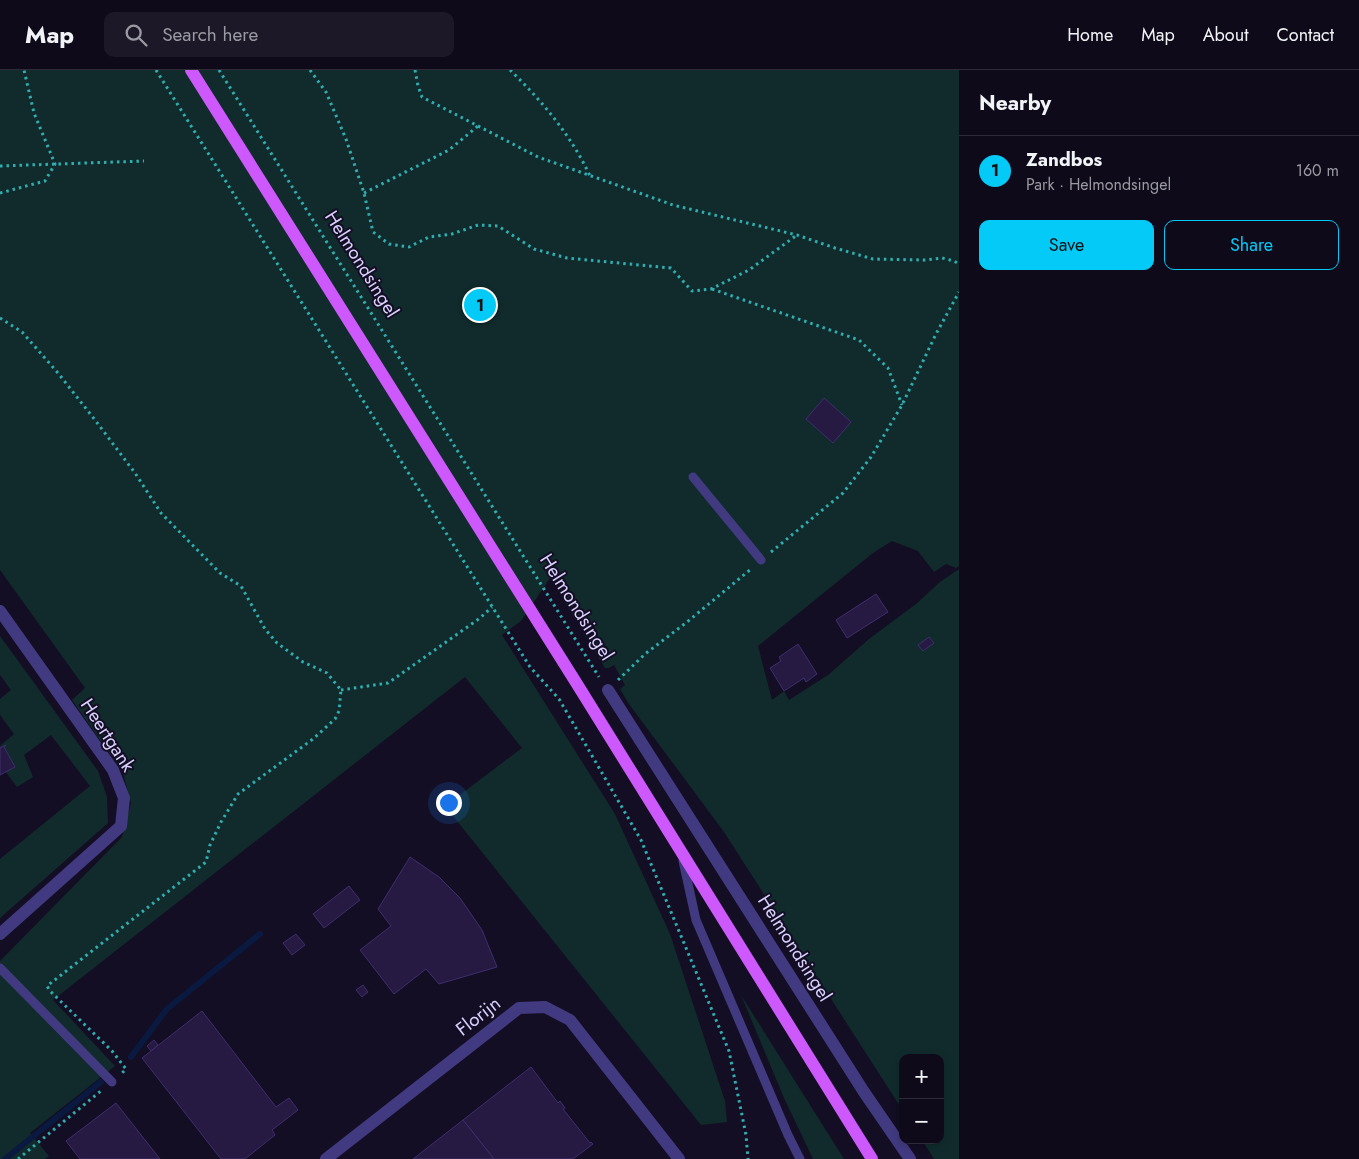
<!DOCTYPE html>
<meta charset="utf-8">
<style>
body{margin:0;font-family:Jost,sans-serif;background:#1c1827;color:#f1f3f6}
.controls{position:absolute;right:15px;bottom:15px;display:grid;overflow:hidden;border-radius:10px;box-shadow:0 2px 8px #0003}
.controls button{width:45px;height:45px;display:grid;place-items:center;padding:0;border:0;border-bottom:1px solid #2e2b39;background:#0e0a1a;color:#f1f3f6;font:25px sans-serif}
.you{position:absolute;left:448px;top:732px;width:18px;height:18px;margin:-12px;border:4px solid #fff;border-radius:50%;background:#1a73e8;box-shadow:0 0 0 8px #1a73e833}
.badge{display:grid;place-items:center;width:32px;height:32px;border-radius:50%;background:#04caf7;color:#111;font-size:16px;font-weight:700}
.pin{position:absolute;translate:-50% -50%;border:2px solid #fff;box-shadow:0 1px 5px #0006}
.list{margin:0;padding:0;list-style:none}
h2{display:flex;justify-content:space-between;align-items:center;height:65px;margin:0;padding:0 20px;font-size:21px}
h2 small{font-size:16px;font-weight:400;color:#9b9aa2}
.list li{display:grid;grid-template-columns:32px 1fr auto;gap:15px;align-items:center;box-sizing:border-box;height:70px;padding:0 20px;border-top:1px solid #2e2b39}
.list b{display:block;font-size:19px;white-space:nowrap}
.list p{margin:0;font-size:16px;white-space:nowrap;color:#9b9aa2}
.list em{font-size:16px;font-style:normal;color:#9b9aa2}
.actions{display:flex;gap:10px;padding:15px 20px}
.actions a{flex:1;padding:11px 0;border:1px solid #04caf7;border-radius:10px;text-align:center;font-size:18px;color:#04caf7}
.actions .main{background:#04caf7;color:#111}
.icon{flex:none;width:28px;height:28px;fill:none;stroke:currentColor;stroke-width:2;stroke-linecap:round;stroke-linejoin:round}
.map{position:relative;flex:none;width:959px;height:1089px;overflow:hidden}
header{display:flex;align-items:center;gap:30px;box-sizing:border-box;height:70px;padding:0 25px;background:#0e0a1a;border-bottom:1px solid #2e2b39}
header strong{font-size:24px}
nav{display:flex;gap:28px;margin-inline-start:auto;font-size:18px}
.search{width:350px;height:45px;background:#1c1827;display:flex;align-items:center;gap:12px;box-sizing:border-box;padding:0 18px;border-radius:10px;color:#9b9aa2;font-size:19px}
main{display:flex}
aside{flex:1;background:#0e0a1a}
.map>svg:first-child{display:block}
</style>
<header>
<strong>Map</strong>
<div class="search"><svg class="icon" aria-label="search" viewBox="0 0 24 24"><circle cx="10" cy="10" r="6"/><path d="M15 15l6 6"/></svg>Search here</div>
<nav><a>Home</a><a>Map</a><a>About</a><a>Contact</a></nav>
</header>
<main>
<div class="map">
<svg width="959" height="1089" viewBox="0 0 959 1089">
<rect width="100%" height="100%" fill="#130e23"/>
<g fill="#112b2c">
<path d="M0 0H959V496L956 498 946 494 934 502 918 481 892 471 873 483 758 576 772 630 784 621 789 630 828 605 869 569 916 534 940 512 959 499V1089H934L922 1070H940V988H903V1041L724 762 629 634 620 619 625 615 614 595 609 598H605L550 508 521 551 502 565 615 744 670 864 725 1031 727 1052 701 1055 445 736 522 678 465 607 53 930 115 996 30 1063 49 1086 45 1089H0V891L122 767 131 733 123 703 72 630 85 618 0 500Z"/>
<path d="M0 566 98 701 107 727 108 753 0 848V789L90 716 51 665 24 685 33 707 17 717 0 694V676L14 664 0 645V629L11 620 0 605Z"/>
<path d="M741 925 844 1089H813L784 1028Z"/>
</g>
<g fill="none" stroke-linecap="round" stroke-linejoin="round">
<g stroke="#0a193f" stroke-width="6">
<path d="M131 987 167 939 260 864"/>
<path d="M5 1089 101 1012"/>
</g>
</g>
<g fill="#261a43" stroke="#3f2d6f">
<path d="M824 328 851 352 833 373 806 349Z"/>
<path d="M876 524 888 542 847 568 836 550Z"/>
<path d="M929 567 934 573 923 581 918 575Z"/>
<path d="M798 574 817 604 806 612 804 608 784 621 770 598 781 591 779 587Z"/>
<path d="M6 675 4 677 15 697 0 705V678Z"/>
<path d="M410 787 439 807 460 828 482 860 497 897 439 914 426 899 394 924 360 880 391 856 378 839Z"/>
<path d="M349 816 360 830 324 858 313 844Z"/>
<path d="M296 864 305 875 292 885 283 873Z"/>
<path d="M363 915 368 922 362 927 356 920Z"/>
<path d="M202 941 276 1037 289 1028 298 1040 272 1060 275 1065 245 1089H221L142 988Z"/>
<path d="M154 970 158 975 151 981 147 976Z"/>
<path d="M531 997 558 1033 560 1031 565 1038 563 1039 590 1073 591 1072 593 1074 573 1089H494L463 1050Z"/>
<path d="M116 1033 160 1089H80L66 1071Z"/>
<path d="M463 1050 494 1089H413Z"/>
</g>
<g fill="none" stroke-linecap="round" stroke-linejoin="round">
<g stroke="#30afb2" stroke-width="3" stroke-dasharray="2.5 4" stroke-linecap="butt">
<path d="M156 0 530 597 559 629 641 770 729 981 746 1065 748 1089"/>
<path d="M219 0 599 607"/>
<path d="M310 0 326 22 346 69 364 123 373 162 389 174 409 177 429 167 452 164 478 155 498 156 534 179 567 188 671 198 692 221 711 219 749 200 797 165"/>
<path d="M415 0 418 16 422 27 538 87 673 135 797 165 835 178 873 189 925 190 942 188 954 191 959 194"/>
<path d="M510 0C542 31 571 65 590 106"/>
<path d="M0 96 144 91"/>
<path d="M0 123 45 111 55 94 34 43 24 0"/>
<path d="M364 123 449 80 478 56"/>
<path d="M712 219 859 270 888 298 902 335"/>
<path d="M0 248 22 262 58 303 95 350 135 403 161 443 220 503 241 516 265 559 277 573 303 592 327 603 341 620 339 641 335 649 313 669 238 724 221 752 210 775 206 792 47 916 50 921 112 981 126 999 122 1003"/>
<path d="M771 482 843 423 871 387 902 335 936 264 959 222"/>
<path d="M618 610 645 584 687 552 751 499"/>
<path d="M341 620 388 613 480 548 492 537"/>
<path d="M18 1089 102 1020"/>
</g>
<g stroke="#423a81" stroke-width="9">
<path d="M693 407 761 490"/>
<path d="M683 791 696 850 788 1065 800 1089"/>
<path d="M0 898 112 1012"/>
</g>
<g stroke="#423a81" stroke-width="12">
<path d="M0 541 113 700 124 728 121 756 0 864"/>
<path d="M608 620 864 1022 910 1089"/>
<path d="M326 1089 519 938 545 937 570 950 679 1089"/>
</g>
<path stroke="#cd59fc" stroke-width="12" d="M191 0 577 614 872 1089"/>
</g>
<g text-anchor="middle" dominant-baseline="central" stroke-width="4" stroke-linejoin="round" paint-order="stroke">
<g font-size="19" fill="#d9d0fe" stroke="#130e23">
<text transform="translate(362 194) rotate(58)">Helmondsingel</text>
<text transform="translate(577 537) rotate(58)">Helmondsingel</text>
<text transform="translate(108 665) rotate(57)">Heertgank</text>
<text transform="translate(795 878) rotate(58)">Helmondsingel</text>
<text transform="translate(478 946) rotate(-38)">Florijn</text>
</g>
</g>
</svg>
<div class="controls">
<button>+</button>
<button>−</button>
</div>
<div class="you"></div>
<div class="pin badge" style="left:480px;top:235px">1</div>
</div>
<aside>
<h2>Nearby<small></small></h2>
<ul class="list">
<li><span class="badge">1</span><div><b>Zandbos</b><p>Park · Helmondsingel</p></div><em>160 m</em></li>
</ul>
<div class="actions"><a class="main">Save</a><a>Share</a></div>
</aside>
</main>
